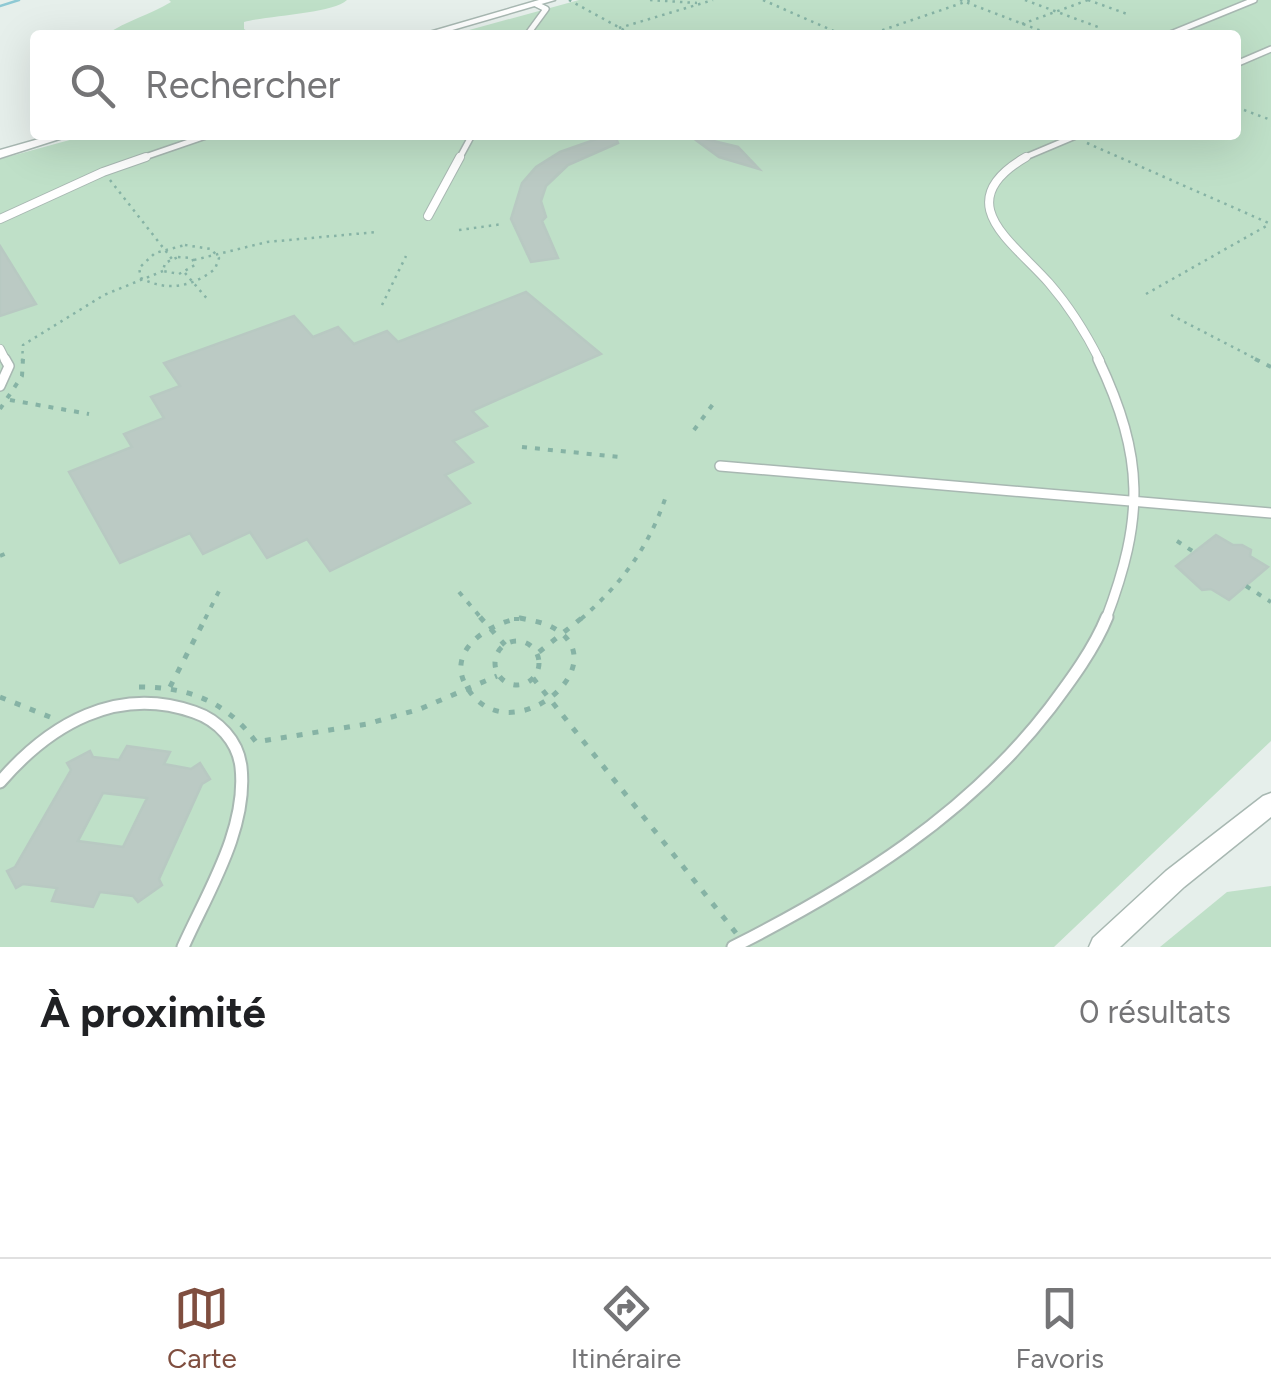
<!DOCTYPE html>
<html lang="fr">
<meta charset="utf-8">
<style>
body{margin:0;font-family:Figtree,sans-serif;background:#f2f2f2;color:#202124}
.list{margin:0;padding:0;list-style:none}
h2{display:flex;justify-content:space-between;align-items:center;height:130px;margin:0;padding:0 40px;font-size:42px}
h2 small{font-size:32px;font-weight:400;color:#757577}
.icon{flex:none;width:55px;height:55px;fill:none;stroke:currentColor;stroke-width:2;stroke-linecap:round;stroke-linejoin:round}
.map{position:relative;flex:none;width:1271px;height:947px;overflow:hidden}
.search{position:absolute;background:#fff;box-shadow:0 10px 40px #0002;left:30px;right:30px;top:30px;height:110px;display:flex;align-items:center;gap:25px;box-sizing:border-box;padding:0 35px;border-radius:10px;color:#757577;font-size:38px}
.sheet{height:310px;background:#fff}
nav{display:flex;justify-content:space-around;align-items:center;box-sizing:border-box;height:140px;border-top:2px solid #e0e0e0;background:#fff;font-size:28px;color:#757577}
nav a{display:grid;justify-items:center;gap:5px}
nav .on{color:#7f4e3f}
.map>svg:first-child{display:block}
</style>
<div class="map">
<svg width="1271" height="947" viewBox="0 0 1271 947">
<rect width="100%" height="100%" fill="#e6efeb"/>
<g fill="#bfe0c8">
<path d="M169 0H347C332 14 270 15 244 22V29L254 35H106C127 20 150 15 171 2Z"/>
<path d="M579 0H1271V741L1054 947H0V159L88 135H1236V35H451Z"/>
<path d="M1271 886V947H1160L1227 892Z"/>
</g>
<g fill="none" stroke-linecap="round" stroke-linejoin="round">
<path stroke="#8ec9d4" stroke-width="2.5" d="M0 6 19 0"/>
</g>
<g fill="#bbcac4" stroke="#b8c9c2" stroke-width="2.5" fill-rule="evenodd">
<path d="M608 135H615L618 143 568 165 546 186 541 201 546 217 542 221 558 258 531 262 511 219 522 183 536 167 560 152Z"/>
<path d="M689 135 738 147 759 169 719 157Z"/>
<path d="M0 246 36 304 0 316Z"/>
<path d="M526 292 601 354 472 411 487 426 453 441 473 462 445 475 470 503 330 571 307 539 267 558 250 532 203 554 190 533 120 563 69 472 132 447 124 434 164 418 151 397 180 386 164 363 294 316 313 337 338 327 354 344 387 331 398 342Z"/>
<path d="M1216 535 1233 545H1242L1251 550 1250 556 1268 567 1229 600 1211 589 1202 590 1176 566Z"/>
<path d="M127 746 170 752 164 764 191 769 200 763 210 779 202 784 159 879 162 885 138 902 133 896 100 892 93 907 52 901 57 888 23 884 16 888 7 871 15 867 71 770 67 763 90 751 93 757 119 760ZM103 793 147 798 123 847 78 841Z"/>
</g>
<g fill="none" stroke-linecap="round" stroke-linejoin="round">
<defs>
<g id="service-far3">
<path d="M527 35 546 9 536 4"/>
<path d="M1168 35 1254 0"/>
<path d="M1236 64 1271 49"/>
<path d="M832 135H901"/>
<path d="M139 159 209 135"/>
<path d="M459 159 472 135"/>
<path d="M1021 159 1078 135"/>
</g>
<g id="service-far2">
<path d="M1026 157C948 202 1012 241 1049 283 1069 306 1086 333 1100 361"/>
<path d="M428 216 460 157"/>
<path d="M0 219 103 172 146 157"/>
<path d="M0 349 6 361"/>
</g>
<g id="service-far1">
<path d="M1098 359C1145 458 1144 518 1106 619"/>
<path d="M0 386 9 366 5 359"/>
<path d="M720 466 1271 513"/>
</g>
<g id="service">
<path d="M0 782C50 724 117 685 194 712 218 720 238 741 241 767 248 829 207 893 183 947"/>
<path d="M733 947C853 886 967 816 1050 708 1071 680 1094 649 1107 617"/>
</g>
<g id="minor">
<path d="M539 0H555L435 35H419Z"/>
<path d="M53 135H72L0 158V150Z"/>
<path d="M1271 793V817L1184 887 1120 947H1089L1093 938 1166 871 1263 796Z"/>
</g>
</defs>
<use href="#service-far3" stroke="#a8b8b2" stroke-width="8"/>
<use href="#service-far2" stroke="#a8b8b2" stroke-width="10"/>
<use href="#service-far1" stroke="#a8b8b2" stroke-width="12"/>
<use href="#service" stroke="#a8b8b2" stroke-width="15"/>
<use href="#minor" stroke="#a8b8b2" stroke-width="3"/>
<g stroke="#86b3a5" stroke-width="2.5" stroke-dasharray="2.5 5" stroke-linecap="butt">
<path d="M569 0 633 35"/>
<path d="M650 0 697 3"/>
<path d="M763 0 843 35"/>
<path d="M960 0 1052 35"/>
<path d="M1025 0 1098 27"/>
<path d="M1088 0 1130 15"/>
<path d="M1022 24 1088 0"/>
<path d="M619 28 713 0"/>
<path d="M868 35 971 0"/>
<path d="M1244 110 1271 120"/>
<path d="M1087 143 1271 224"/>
<path d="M110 180 172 259"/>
<path d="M459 230 503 224"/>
<path d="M185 245 211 249 219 258 215 269C192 287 167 292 141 278L139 268 155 253Z"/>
<path d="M178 257 192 258 195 265 179 274 163 271 165 263Z"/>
<path d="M194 260 267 242 377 232"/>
<path d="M185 273 209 301"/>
<path d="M1146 294 1268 225"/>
<path d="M382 305 406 256"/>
<path d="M1171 315 1260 361"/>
<path d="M22 361 23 345 104 295 163 271"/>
</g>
<g stroke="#86b3a5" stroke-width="4" stroke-dasharray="5 8" stroke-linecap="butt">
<path d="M1255 359 1271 367"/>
<path d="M10 400 89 414"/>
<path d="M0 409 22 376 23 359"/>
<path d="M694 430 716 400"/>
<path d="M522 447 619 457"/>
<path d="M1177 541 1194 552"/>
<path d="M0 556 9 552"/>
<path d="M1246 586 1271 602"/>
<path d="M459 592 482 619"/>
<path d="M205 619 220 589"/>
<path d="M514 619H524"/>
<path d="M581 619C620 585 648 549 665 499"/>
</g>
<g stroke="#86b3a5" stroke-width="5" stroke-dasharray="6 10" stroke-linecap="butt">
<path d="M480 617 505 645"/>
<path d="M520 618C529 620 542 622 550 626 622 661 514 753 470 692 441 653 487 624 520 618Z"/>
<circle cx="517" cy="663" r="22"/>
<path d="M539 652 583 617"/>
<path d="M533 678 736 933"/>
<path d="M139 687C188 687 226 701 256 742L367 724 420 709 497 676"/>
<path d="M170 687 206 617"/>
<path d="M0 697 50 717"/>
</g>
<use href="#service-far3" stroke="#fff" stroke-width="5"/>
<use href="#service-far2" stroke="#fff" stroke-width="8"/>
<use href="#service-far1" stroke="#fff" stroke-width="9"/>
<use href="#service" stroke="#fff" stroke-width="11"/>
<use href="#minor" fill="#fff" fill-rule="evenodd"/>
</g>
</svg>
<div class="search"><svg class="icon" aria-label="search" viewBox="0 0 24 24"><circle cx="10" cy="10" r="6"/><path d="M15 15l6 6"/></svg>Rechercher</div>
</div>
<section class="sheet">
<h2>À proximité<small>0 résultats</small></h2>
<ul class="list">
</ul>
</section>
<nav>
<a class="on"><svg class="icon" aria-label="map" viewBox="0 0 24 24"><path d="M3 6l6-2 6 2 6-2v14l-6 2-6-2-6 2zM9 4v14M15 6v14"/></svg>Carte</a>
<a><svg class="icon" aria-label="directions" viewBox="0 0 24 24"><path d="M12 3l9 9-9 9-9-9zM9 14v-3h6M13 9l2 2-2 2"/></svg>Itinéraire</a>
<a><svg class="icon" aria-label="saved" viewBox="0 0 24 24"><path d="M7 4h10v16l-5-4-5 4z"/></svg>Favoris</a>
</nav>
